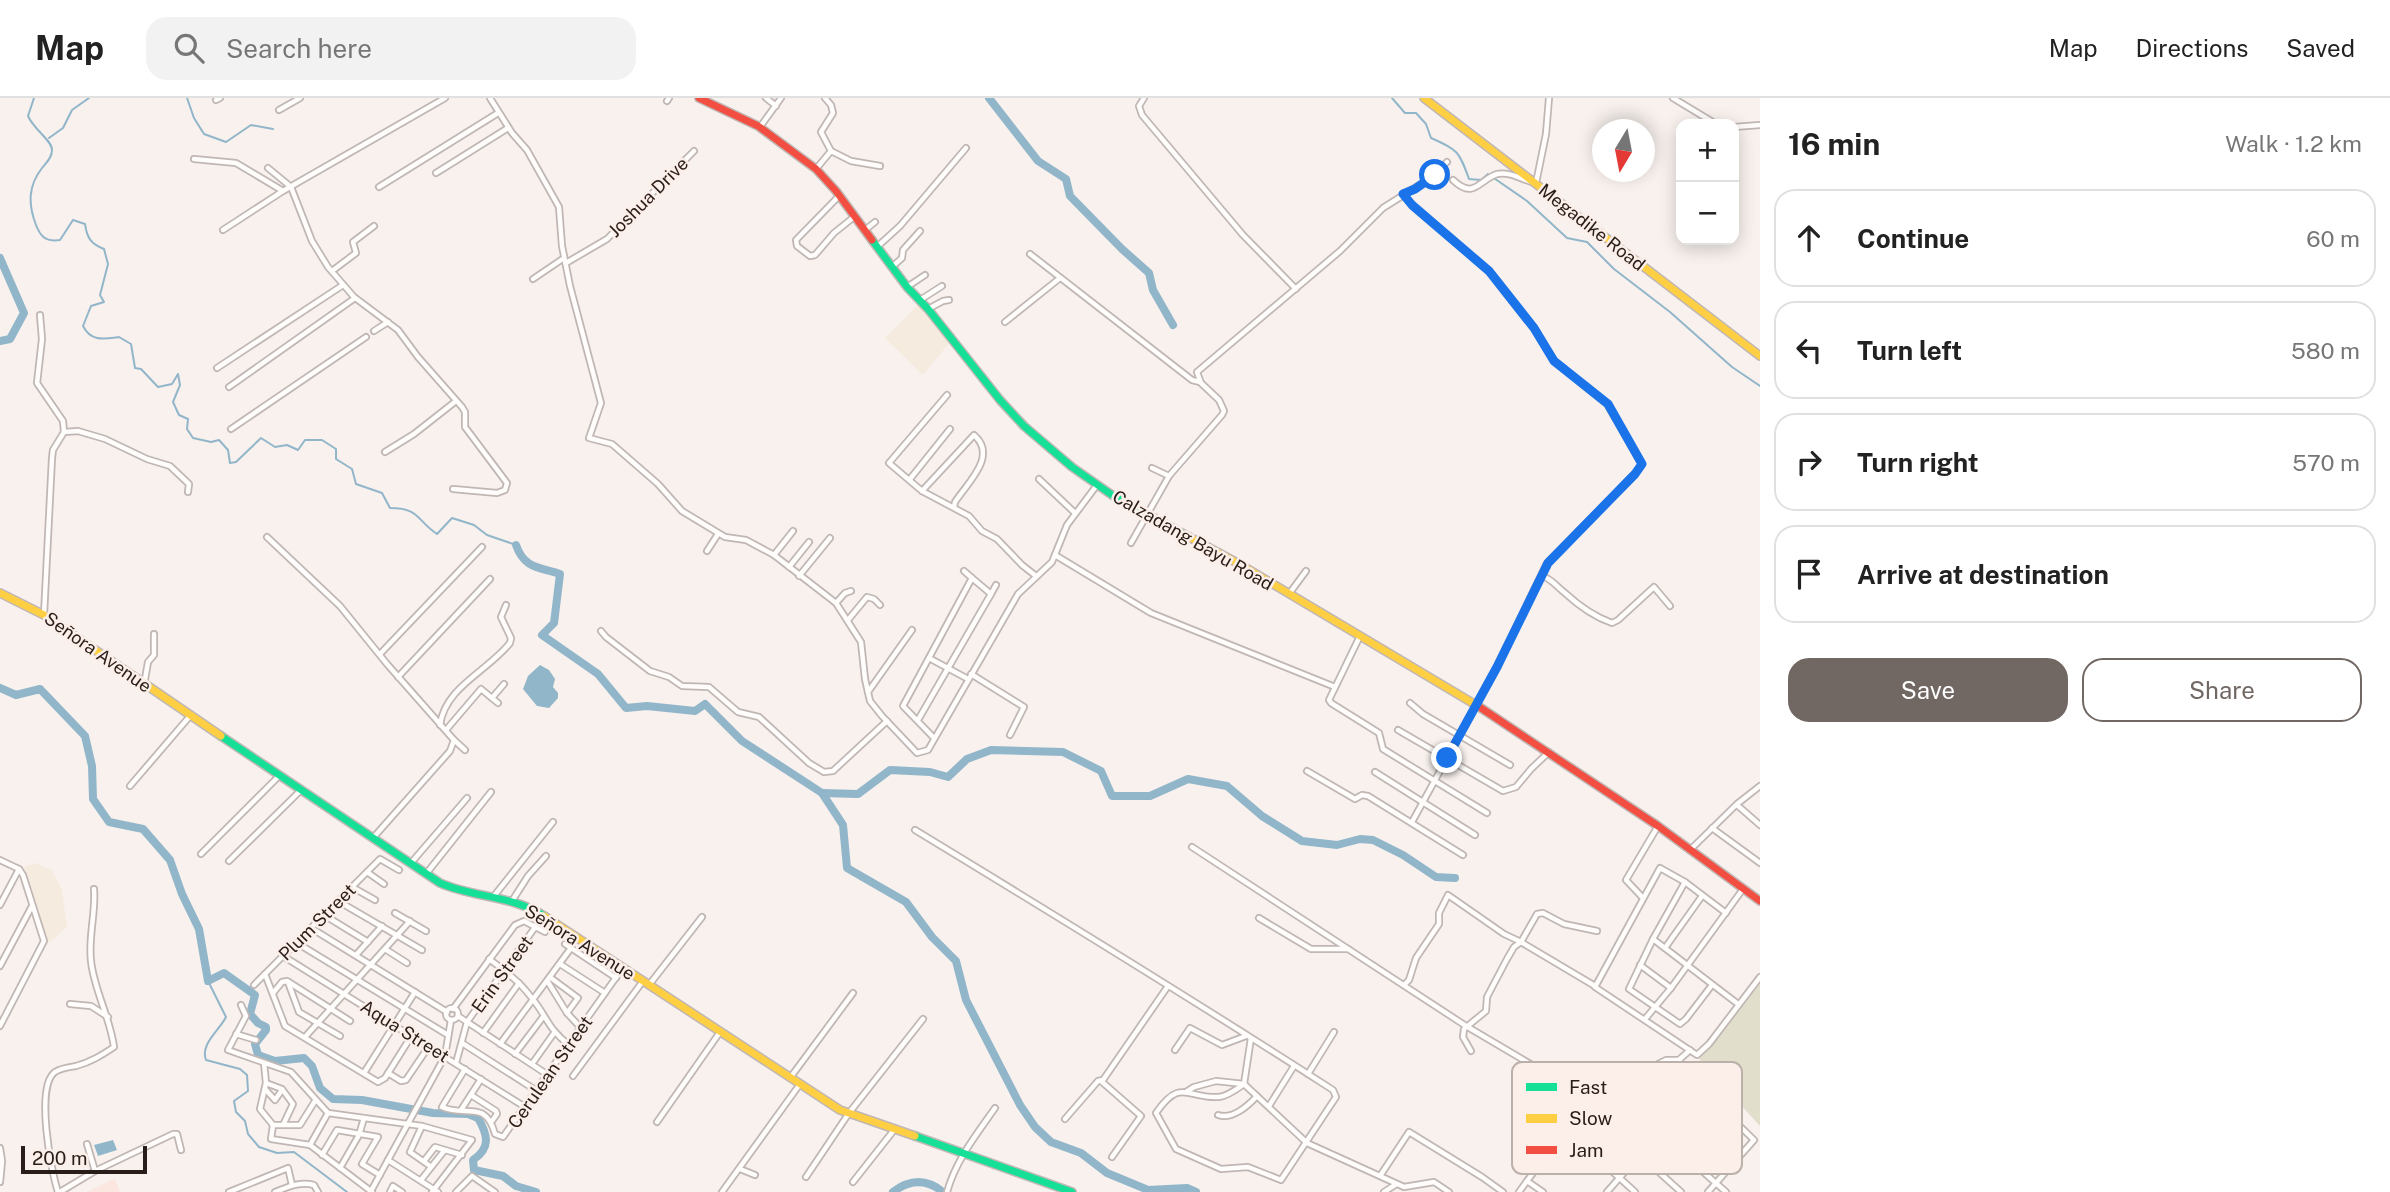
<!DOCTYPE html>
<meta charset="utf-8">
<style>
body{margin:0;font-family:"Public Sans",sans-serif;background:#f2f2f2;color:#222}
.controls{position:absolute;right:21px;top:21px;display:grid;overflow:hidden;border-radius:14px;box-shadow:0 4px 18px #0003}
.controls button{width:63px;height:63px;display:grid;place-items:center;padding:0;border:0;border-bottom:2px solid #e0e0e0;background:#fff;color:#222;font:35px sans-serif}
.compass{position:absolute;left:1592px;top:21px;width:63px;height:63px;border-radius:50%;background:#fff;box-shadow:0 4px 18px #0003;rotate:190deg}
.scale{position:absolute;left:21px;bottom:18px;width:126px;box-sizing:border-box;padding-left:7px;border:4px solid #281d18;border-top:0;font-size:19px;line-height:24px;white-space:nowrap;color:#281d18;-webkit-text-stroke:5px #fcefea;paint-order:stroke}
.stop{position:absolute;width:21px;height:21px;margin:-16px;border:5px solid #1a73e8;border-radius:50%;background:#fff}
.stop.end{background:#1a73e8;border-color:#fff;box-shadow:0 2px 7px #0008}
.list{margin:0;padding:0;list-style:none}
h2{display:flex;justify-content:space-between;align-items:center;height:91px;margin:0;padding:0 28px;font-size:30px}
h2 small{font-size:23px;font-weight:400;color:#767676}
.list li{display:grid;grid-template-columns:46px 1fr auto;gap:21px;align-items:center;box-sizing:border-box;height:98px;margin:0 14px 14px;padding:0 14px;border:2px solid #e0e0e0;border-radius:21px}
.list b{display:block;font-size:26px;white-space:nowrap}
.list em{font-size:23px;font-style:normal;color:#767676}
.actions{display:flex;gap:14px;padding:21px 28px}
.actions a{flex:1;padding:16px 0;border:2px solid #716763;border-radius:21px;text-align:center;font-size:24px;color:#716763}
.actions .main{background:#716763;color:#fff}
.icon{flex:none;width:38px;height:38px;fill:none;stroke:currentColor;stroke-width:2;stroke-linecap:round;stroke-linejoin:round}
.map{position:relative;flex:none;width:1760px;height:1094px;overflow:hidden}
header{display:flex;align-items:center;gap:42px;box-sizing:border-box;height:98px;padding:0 35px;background:#fff;border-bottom:2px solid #e0e0e0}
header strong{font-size:33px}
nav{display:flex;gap:38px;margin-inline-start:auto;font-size:24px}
.search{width:490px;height:63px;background:#f2f2f2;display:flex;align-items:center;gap:18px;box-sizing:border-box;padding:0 24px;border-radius:21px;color:#767676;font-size:26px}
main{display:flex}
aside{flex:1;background:#fff}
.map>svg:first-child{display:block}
</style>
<header>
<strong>Map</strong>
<div class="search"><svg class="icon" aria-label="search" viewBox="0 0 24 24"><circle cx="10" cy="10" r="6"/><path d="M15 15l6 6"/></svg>Search here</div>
<nav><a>Map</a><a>Directions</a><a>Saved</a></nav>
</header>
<main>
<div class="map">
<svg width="1760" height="1094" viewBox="0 0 1760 1094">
<rect width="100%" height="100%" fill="#f8f1ee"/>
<path fill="#fbe7df" d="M115 1081 120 1094H87L114 1081Z"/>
<g fill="#f6ebdf">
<path d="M920 205 950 244 923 277 885 240Z"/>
<path d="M35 765 52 772 62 792 67 829 49 845 24 769Z"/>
</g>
<path fill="#e1dfcb" d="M1760 881V1028L1699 961Z"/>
<g fill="#92b6c9">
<path d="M540 567 549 572 555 581 553 589 558 595V600L549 610 537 608 523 591 528 578Z"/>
<path d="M113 1042 117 1052 98 1058 94 1047Z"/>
</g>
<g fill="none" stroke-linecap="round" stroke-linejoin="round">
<g stroke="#92b6c9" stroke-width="2">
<path d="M34 0 28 18C34 32 52 42 52 52 52 60 46 65 42 70 28 88 28 106 36 127 41 140 47 144 60 142L73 122 85 126C87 140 91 146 104 151L108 166 100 197 104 204 91 208 83 228C91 244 104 241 119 239L131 246 135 270 141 271 158 289 172 286 178 276 180 287 173 304 179 317 188 321 187 331 193 340 211 344 219 342 228 352 230 365 236 364 261 340 275 349 287 347 298 352 305 342H322L336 351V361L352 371 356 386 382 395 390 410C420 410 416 422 437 436L452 420 474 427 487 437 516 447"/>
<path d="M187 0 194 20 204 36 226 44 251 27 273 31"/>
<path d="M1392 0 1405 15H1416L1426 26 1431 40C1458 52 1459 53 1469 81L1481 82 1488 76 1527 103 1567 140 1587 144 1614 171 1670 214 1732 269 1760 288"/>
<path d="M49 40 63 30 72 12 89 0"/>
<path d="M208 883 226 919C219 933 200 946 206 962L240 971 247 977 248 993 234 1003 236 1014 245 1023 248 1036 259 1049 277 1055 294 1054 347 1094"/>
</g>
<g stroke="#92b6c9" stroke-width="8">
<path d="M989 0 1038 63 1066 81 1070 98 1122 151 1149 175 1153 192 1173 227"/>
<path d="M0 160 24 215 10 241 0 243"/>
<path d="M516 447C524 470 538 469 560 476L554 525 542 537 598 576 626 610 647 608 695 613 705 606 742 643 822 695 843 727 847 770 906 804 932 839 956 863 966 902 1020 1007 1035 1029 1051 1044 1081 1055 1107 1075 1148 1092 1187 1090 1196 1094"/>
<path d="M0 590 16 597 40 591 85 638 92 668 93 701 109 724 143 731 170 762 182 796 199 831 208 883 224 875 255 897 250 916 258 925 266 929V932L255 946 258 957 275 963 304 960 312 968 320 990 333 1001 362 1002 433 1015 468 1016 478 1020C488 1037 491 1050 473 1062L474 1072 503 1078 516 1088 536 1094"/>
<path d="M822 695 858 696 890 672 930 674 948 679 967 661 991 652 1063 654 1101 673 1112 698H1150L1188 681 1227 688 1262 718 1302 743 1337 747 1360 741 1373 742 1403 757 1436 779 1455 780"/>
<path d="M893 1094C910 1081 927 1081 943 1094"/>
</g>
<defs>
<g id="street">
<path d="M490 0 512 35 527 52 559 109 562 148 570 188 601 305 589 340 612 346 658 386 682 413 725 439 746 442 774 457 836 505 861 544 865 581 870 603 882 618 917 655 928 652 1018 496 1052 464 1067 427 1097 387"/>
<path d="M766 0 776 8"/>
<path d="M825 0 831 7 833 15 821 34 831 53"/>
<path d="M1144 0 1139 8 1142 17 1243 137 1296 191"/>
<path d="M1673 0 1716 26"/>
<path d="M216 2 220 0"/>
<path d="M667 3 669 0"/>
<path d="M279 12 300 0"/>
<path d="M760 29 781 0"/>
<path d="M1734 29 1760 27"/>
<path d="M194 61 236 65 283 93 445 0"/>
<path d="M268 70 291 89 312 143 328 169 354 199 398 232 418 259 462 309 465 314V329L507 385 505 392 497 395 453 391"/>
<path d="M816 71 831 53 851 63 880 68"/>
<path d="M436 75 508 30"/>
<path d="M1453 82C1474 102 1479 82 1497 76 1510 73 1524 83 1536 85L1546 36 1549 0"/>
<path d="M379 89 498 15"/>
<path d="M1403 96 1412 107 1489 173 1534 230 1554 263 1607 306 1642 366 1635 376 1547 465 1497 569 1412 724"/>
<path d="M839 98 796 142 797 148 810 158 815 157 834 135 854 119"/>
<path d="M223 132 283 93"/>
<path d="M865 132 875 124"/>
<path d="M878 148 900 128 966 50"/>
<path d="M1030 156 1192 282 1200 284"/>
<path d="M566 165 607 141 694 53"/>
<path d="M893 168 902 160 903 152 920 133"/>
<path d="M332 173 356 155 353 144 374 128"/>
<path d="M533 181 564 160"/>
<path d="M907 189 925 177"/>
<path d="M920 202 942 188"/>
<path d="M928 211 943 203 949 202"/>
<path d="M40 217 42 241 37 285 63 323 64 334"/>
<path d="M1005 224 1060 180"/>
<path d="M374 233 388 224"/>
<path d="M217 270 343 187"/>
<path d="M229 289 355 200"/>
<path d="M947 297 889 365 922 393 969 418 982 433 997 441 1022 467 1036 478"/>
<path d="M231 331 366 239"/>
<path d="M385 354 414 336 456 303"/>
<path d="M1152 370 1169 378"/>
<path d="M910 381 950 331"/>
<path d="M1039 381 1075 415"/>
<path d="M922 393 974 337C998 358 968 384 955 404L954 409"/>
<path d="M267 439 340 508 387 566 454 642 450 653 373 740"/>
<path d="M1131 445 1169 378 1222 317 1224 313 1219 302 1201 285 1197 274 1340 153 1383 110 1432 79 1447 64"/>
<path d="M707 453 718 436"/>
<path d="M774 457 793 433"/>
<path d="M1055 457 1151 515 1335 589"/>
<path d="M789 469 809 444"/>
<path d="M964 473 972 480"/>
<path d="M799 478 830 440"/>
<path d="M1542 478C1552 481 1557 489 1565 495 1578 507 1595 519 1612 525L1618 522 1654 489 1670 508"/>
<path d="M991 496 996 487"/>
<path d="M1289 496 1306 473"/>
<path d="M836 505 845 495 851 493"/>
<path d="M44 517 52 360 53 352 64 334 78 333 105 341 147 361 170 368 189 386 188 394"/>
<path d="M848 522 867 499 874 501 880 507"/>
<path d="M601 533 606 539 650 573 669 579 682 588 709 589 738 614 759 619 809 665 824 674 833 673 887 623"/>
<path d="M1360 538 1329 602 1331 605 1379 635 1383 651 1487 715"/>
<path d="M380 556 482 449"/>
<path d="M929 560 968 581"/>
<path d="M971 576 1024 609 1010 637"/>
<path d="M398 579 490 481"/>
<path d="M144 587 148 564 154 557V536"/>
<path d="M868 594 912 532"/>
<path d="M492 600 504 586"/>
<path d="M1410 605 1423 616 1510 667"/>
<path d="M918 622 991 496 972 480 903 608 934 640"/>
<path d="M440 627C445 589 488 573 510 545L511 540 501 519 506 507"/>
<path d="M446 632 481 591 498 605"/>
<path d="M1398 632 1503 693 1516 689 1531 671 1549 654"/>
<path d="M454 642 465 652"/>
<path d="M1307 673 1355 701 1362 697 1368 698 1463 757"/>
<path d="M1375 674 1475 737"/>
<path d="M130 688 190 618"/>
<path d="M1737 707 1760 727"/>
<path d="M1712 730 1760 765"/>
<path d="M915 732C1055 817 1195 903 1333 992L1336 999 1281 1082 1248 1069 1221 1071 1176 1051 1156 1015C1181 979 1187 1001 1219 999 1228 998 1237 991 1244 986L1251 940"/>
<path d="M1192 749 1466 928 1549 977 1583 1014 1621 1043 1622 1052 1634 1063"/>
<path d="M1690 752 1737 706 1760 688"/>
<path d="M201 756 279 678"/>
<path d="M0 762 19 771 23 777 44 843 0 928"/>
<path d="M229 763 301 692"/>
<path d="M411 765 467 700"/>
<path d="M367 774 384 786"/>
<path d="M426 776 491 694"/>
<path d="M1685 784 1653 841 1629 891 1680 926 1686 921 1712 887"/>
<path d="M352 789 375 802"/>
<path d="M494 798 553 724"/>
<path d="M1643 800 1626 782 1658 728"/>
<path d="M338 803 422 852"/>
<path d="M512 803 528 778 546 758"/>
<path d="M0 807 19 771"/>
<path d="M395 815 426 833"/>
<path d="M1726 815 1685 784 1660 770 1595 889 1697 957 1709 946 1760 879"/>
<path d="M324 817 368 844"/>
<path d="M1259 820 1311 851H1348"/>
<path d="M311 830 447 914"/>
<path d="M1653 841 1738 906"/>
<path d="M297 845 448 937"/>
<path d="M565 846 616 880"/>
<path d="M1665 850 1702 798"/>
<path d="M385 851 407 865"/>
<path d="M356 857 382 828"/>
<path d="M283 858 525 1009"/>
<path d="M489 861C504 872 520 884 531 899 547 918 547 930 569 947"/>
<path d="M560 866 605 895"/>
<path d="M1640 867 1671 890"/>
<path d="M0 868 32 808"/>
<path d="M265 876 285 928 378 984 385 980 412 937"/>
<path d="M551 880 578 900 567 915"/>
<path d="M288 884 299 914 340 938"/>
<path d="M548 884 567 915 581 930"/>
<path d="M254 887 380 761 399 772"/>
<path d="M649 887 702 819"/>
<path d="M1404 887 1409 882 1416 860 1439 826V815L1448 797 1504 836 1521 844 1595 888"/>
<path d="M273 895 282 884 287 883 350 923"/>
<path d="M70 906 91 908 108 919"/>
<path d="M241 907 246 918 228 952 291 974 328 1015 422 1028 410 1054 430 1068"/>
<circle cx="452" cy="916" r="6"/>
<path d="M453 911 515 827 524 823 545 834"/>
<path d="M458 918 548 977"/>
<path d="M1645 921 1671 890 1743 791"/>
<path d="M483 935 519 885"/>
<path d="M236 936 256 942"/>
<path d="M305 939 410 823"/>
<path d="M462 945 537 993"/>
<path d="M500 946 571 850"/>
<path d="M1175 952 1190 930 1222 947 1246 938"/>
<path d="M1471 953 1463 939 1464 931 1486 913 1487 899 1507 861 1514 849 1521 844 1537 816 1543 815 1564 826 1597 833"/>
<path d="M515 956 543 919"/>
<path d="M264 965 266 985 260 1011 273 1027 271 1041 310 1047 372 1094"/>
<path d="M456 965 467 924 536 828"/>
<path d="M532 966 554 935"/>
<path d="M465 971 442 1009C465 1020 485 1000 495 1036L503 1039 617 878"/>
<path d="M364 975 415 894"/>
<path d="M388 975 401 983 406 982 429 948"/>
<path d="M1308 976 1334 934"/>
<path d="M1575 976C1598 980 1602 1003 1631 1005"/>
<path d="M573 978 643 883"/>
<path d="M790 980 853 895"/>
<path d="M1101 983 1141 1018 1112 1059"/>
<path d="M1654 984 1653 975 1656 967 1666 962H1680"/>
<path d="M266 985 282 991 293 1006 284 1025"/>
<path d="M265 991 275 1002 282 992"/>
<path d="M1186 994 1194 989 1216 983 1244 986 1307 1045 1404 1089 1434 1084 1449 1094"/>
<path d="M471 997 496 1013 497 1016 492 1023"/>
<path d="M1269 1008 1294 968"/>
<path d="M1530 1009 1592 1055 1635 1094"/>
<path d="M1677 1009 1736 1062"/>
<path d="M461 1012 481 981"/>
<path d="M1218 1017C1232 1022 1248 1008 1257 998"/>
<path d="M1065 1021 1098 983 1103 982 1168 888"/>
<path d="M657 1024 720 934"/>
<path d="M273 1027H300L315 1003"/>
<path d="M422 1028 472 1042 432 1094"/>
<path d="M1655 1032 1631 1005 1690 952"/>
<path d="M1659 1035 1726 1094"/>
<path d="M310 1047 328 1015"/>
<path d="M0 1050 2 1063 0 1084"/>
<path d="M322 1057 337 1032 378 1039 362 1066 380 1077"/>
<path d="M1640 1057 1681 1094"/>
<path d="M388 1062 438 1094"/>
<path d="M424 1063 435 1049 462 1057"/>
<path d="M340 1070 359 1037 364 1020"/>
<path d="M740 1071 755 1077"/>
<path d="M95 1073 173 1036H177L181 1052"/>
<path d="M1380 1078 1409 1034 1482 1079 1503 1094"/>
<path d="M806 1079 849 1015 923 921"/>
<path d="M421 1082 444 1053"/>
<path d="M1527 1083 1548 1055"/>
<path d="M853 1084 894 1032"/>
<path d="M371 1093 445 958 451 922"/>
<path d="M58 1094C51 1073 35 988 55 974 61 970 70 969 76 968 91 964 102 957 114 949 110 919 94 892 91 863 88 839 96 815 94 791"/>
<path d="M60 1094 95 1073 87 1046"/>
<path d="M229 1094 288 1070 292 1087"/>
<path d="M275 1094C288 1089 300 1083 314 1087L318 1094"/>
<path d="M390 1094 393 1088 402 1094"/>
<path d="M456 1094 472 1078 495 1094"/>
<path d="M722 1094 800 986"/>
<path d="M947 1094C956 1062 976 1037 995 1010"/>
<path d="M1384 1094 1395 1087"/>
<path d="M1519 1094 1527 1083 1543 1094"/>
<path d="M1607 1094 1659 1035 1655 1032 1696 989 1708 997 1754 1042 1708 1094"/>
</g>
<g id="fast">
<path d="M872 142 907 189 928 211 1000 302 1024 328 1072 369 1112 397 1189 439"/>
<path d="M221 638 440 785C474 800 512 797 544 818"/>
<path d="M915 1038 1072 1094"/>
</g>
<g id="slow">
<path d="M1424 0 1760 258"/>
<path d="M1189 439 1241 467 1481 610"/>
<path d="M0 495 44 517 221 638"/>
<path d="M544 818 840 1012 915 1038"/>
</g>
<g id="jam">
<path d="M699 0 758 28 816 71 836 93 872 142"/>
<path d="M1481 610 1658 728 1760 803"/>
</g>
</defs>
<use href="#street" stroke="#c0b7b4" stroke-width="8"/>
<use href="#fast" stroke="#c0b7b4" stroke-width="10"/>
<use href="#slow" stroke="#c0b7b4" stroke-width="10"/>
<use href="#jam" stroke="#c0b7b4" stroke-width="10"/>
<use href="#street" stroke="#fefdfc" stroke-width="4.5"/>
<use href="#fast" stroke="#16e098" stroke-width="7"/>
<use href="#slow" stroke="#ffcf43" stroke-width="7"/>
<use href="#jam" stroke="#f24e42" stroke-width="7"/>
</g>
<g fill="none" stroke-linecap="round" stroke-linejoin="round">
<path stroke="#1a73e8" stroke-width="9" d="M1435 77 1415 91 1403 96 1412 107 1489 173 1534 230 1554 263 1608 306 1642 366 1635 376 1548 465 1497 569 1447 660"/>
</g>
<g text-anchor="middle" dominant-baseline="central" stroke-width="5" stroke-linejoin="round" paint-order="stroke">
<g font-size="18" fill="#281d18" stroke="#fcefea">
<text transform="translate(648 99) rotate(-45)">Joshua Drive</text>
<text transform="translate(1592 129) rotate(38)">Megadike Road</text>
<text transform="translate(1193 442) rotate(30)">Calzadang Bayu Road</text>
<text transform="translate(98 554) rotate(35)">Señora Avenue</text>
<text transform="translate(317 824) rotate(-45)">Plum Street</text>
<text transform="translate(580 844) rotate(32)">Señora Avenue</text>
<text transform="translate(502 876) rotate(-54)">Erin Street</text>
<text transform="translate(405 933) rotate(32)">Aqua Street</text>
<text transform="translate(550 974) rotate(-55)">Cerulean Street</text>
</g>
</g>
<rect x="1512" y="964" width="230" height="112" rx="10" fill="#fcefea" stroke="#bcb0ab" stroke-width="2"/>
<rect x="1526" y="985" width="31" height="8" fill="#16e098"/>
<rect x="1526" y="1016" width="31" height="9" fill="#ffcf43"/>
<rect x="1526" y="1048" width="31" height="8" fill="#f24e42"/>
<g font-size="19" fill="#281d18">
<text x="1569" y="996">Fast</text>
<text x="1569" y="1027">Slow</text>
<text x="1569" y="1059">Jam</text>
</g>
</svg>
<div class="controls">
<button>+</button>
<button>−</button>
</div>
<svg class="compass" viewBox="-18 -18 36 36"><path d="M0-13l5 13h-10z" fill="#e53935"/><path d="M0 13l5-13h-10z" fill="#767676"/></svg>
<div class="scale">200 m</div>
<div class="stop" style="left:1435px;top:77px"></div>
<div class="stop end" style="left:1447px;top:660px"></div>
</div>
<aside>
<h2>16 min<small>Walk · 1.2 km</small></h2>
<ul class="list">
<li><svg class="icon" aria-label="ahead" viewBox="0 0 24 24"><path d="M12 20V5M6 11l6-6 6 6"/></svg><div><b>Continue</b></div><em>60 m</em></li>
<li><svg class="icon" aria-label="left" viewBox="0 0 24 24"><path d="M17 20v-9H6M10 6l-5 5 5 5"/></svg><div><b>Turn left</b></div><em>580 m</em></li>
<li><svg class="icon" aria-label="right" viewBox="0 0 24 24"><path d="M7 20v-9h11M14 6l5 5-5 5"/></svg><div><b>Turn right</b></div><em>570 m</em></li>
<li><svg class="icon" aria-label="arrive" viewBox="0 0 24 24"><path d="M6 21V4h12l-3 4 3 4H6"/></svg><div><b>Arrive at destination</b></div></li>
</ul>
<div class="actions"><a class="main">Save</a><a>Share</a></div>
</aside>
</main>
